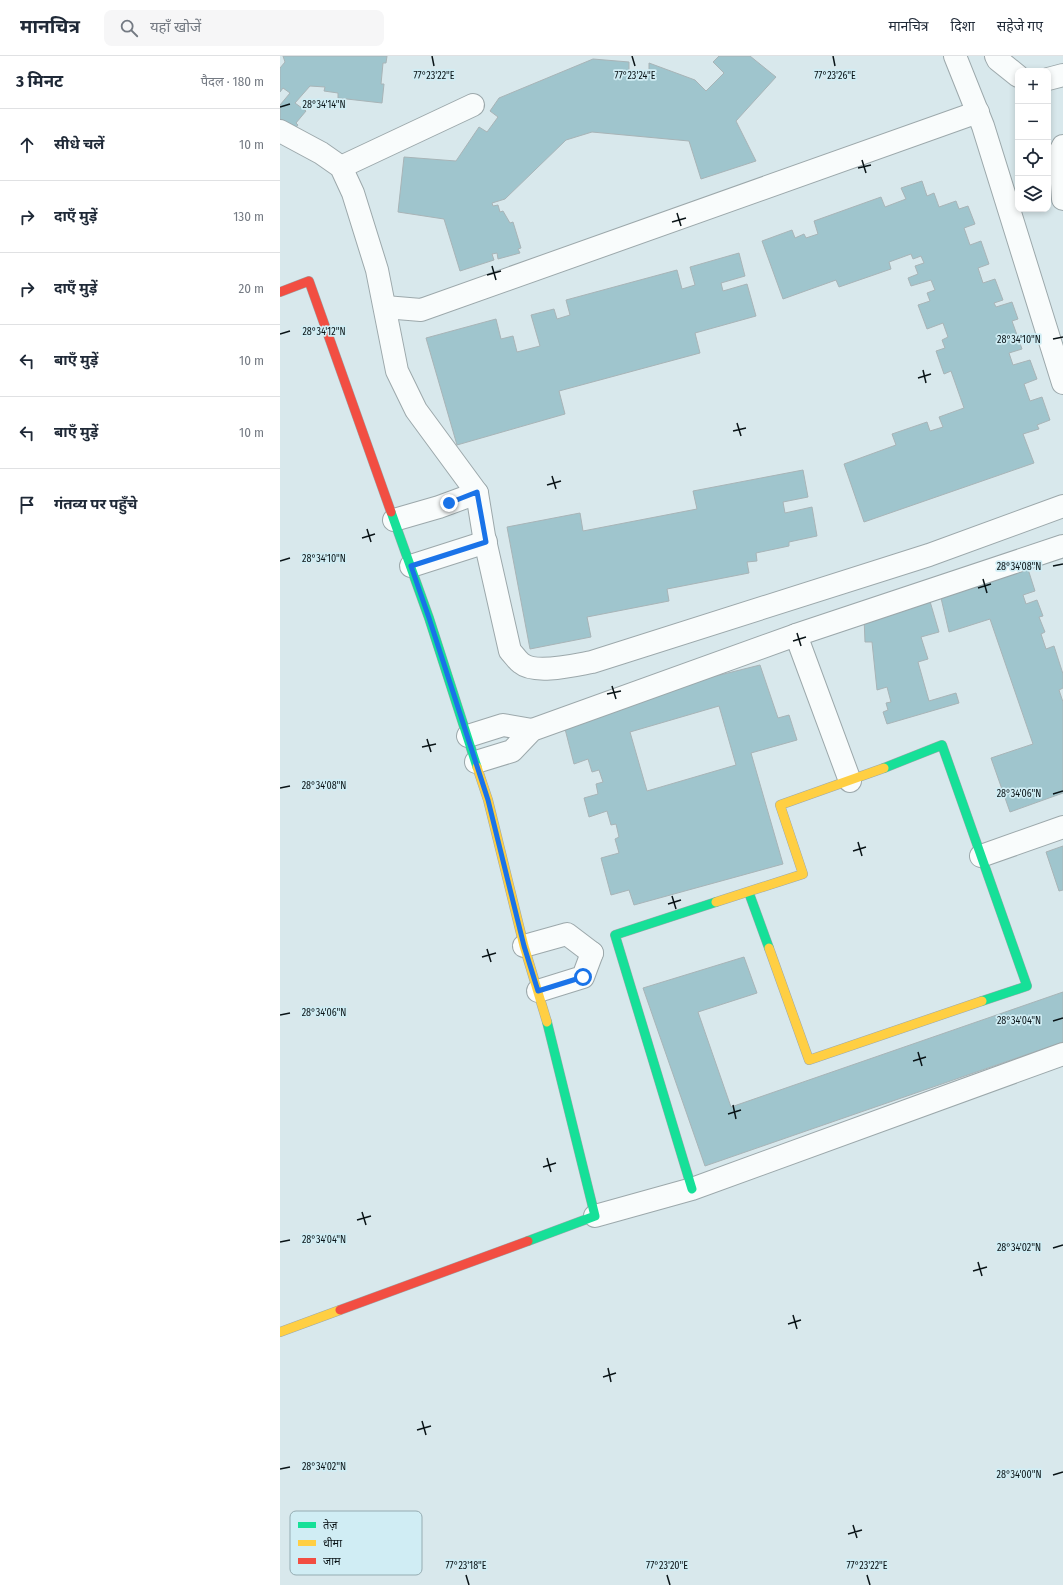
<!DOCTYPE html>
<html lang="hi">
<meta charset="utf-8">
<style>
body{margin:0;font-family:"Fira Sans Condensed","Noto Sans Devanagari",sans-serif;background:#f6f6f7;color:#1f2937}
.controls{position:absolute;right:12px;top:12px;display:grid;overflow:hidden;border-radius:8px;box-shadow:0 2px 6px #0003}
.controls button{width:36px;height:36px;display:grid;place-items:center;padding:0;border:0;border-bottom:1px solid #e0e1e3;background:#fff;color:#1f2937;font:20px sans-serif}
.stop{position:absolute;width:12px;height:12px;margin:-9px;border:3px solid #1a73e8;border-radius:50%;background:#fff}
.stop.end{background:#1a73e8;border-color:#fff;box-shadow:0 1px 4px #0008}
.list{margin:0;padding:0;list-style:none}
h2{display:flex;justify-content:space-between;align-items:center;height:52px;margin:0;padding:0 16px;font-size:17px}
h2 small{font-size:13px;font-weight:400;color:#747a83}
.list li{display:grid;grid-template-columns:26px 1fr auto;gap:12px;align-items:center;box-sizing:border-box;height:72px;padding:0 16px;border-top:1px solid #e0e1e3}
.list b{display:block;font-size:15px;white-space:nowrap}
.list em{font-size:13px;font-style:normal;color:#747a83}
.icon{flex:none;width:22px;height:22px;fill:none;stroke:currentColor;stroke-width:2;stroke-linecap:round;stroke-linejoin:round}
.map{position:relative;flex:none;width:783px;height:1529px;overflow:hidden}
header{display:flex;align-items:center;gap:24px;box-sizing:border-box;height:56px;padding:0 20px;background:#fff;border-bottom:1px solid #e0e1e3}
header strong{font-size:19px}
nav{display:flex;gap:22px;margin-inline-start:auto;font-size:14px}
.search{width:280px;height:36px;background:#f6f6f7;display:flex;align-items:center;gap:10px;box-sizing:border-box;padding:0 14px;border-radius:8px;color:#747a83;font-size:15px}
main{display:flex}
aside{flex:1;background:#fff}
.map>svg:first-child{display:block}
</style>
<header>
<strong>मानचित्र</strong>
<div class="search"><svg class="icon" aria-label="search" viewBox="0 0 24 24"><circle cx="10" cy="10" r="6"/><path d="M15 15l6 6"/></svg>यहाँ खोजें</div>
<nav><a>मानचित्र</a><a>दिशा</a><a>सहेजे गए</a></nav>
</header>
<main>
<aside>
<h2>3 मिनट<small>पैदल · 180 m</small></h2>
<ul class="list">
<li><svg class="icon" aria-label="ahead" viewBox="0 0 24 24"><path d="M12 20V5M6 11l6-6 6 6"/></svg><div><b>सीधे चलें</b></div><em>10 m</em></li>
<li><svg class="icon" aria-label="right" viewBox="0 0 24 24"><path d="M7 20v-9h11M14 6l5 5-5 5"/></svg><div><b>दाएँ मुड़ें</b></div><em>130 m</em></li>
<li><svg class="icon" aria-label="right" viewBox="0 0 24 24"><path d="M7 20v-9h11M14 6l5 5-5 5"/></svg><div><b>दाएँ मुड़ें</b></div><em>20 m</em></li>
<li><svg class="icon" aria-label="left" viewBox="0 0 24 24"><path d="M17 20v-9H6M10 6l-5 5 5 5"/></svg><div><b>बाएँ मुड़ें</b></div><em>10 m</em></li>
<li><svg class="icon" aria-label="left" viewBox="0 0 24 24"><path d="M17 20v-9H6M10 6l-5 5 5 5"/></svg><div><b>बाएँ मुड़ें</b></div><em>10 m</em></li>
<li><svg class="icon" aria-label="arrive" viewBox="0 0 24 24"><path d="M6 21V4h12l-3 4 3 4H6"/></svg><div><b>गंतव्य पर पहुँचे</b></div></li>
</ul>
</aside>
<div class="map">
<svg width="783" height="1529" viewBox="0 0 783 1529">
<rect width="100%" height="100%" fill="#d8e8ec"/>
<g fill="#9fc5cd" stroke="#a8b4b7" fill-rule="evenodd">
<path d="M3 0H107L106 7H103L101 28H104L102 47 58 42V37L44 35 45 31 30 30 15 47 26 55 16 67 18 69 13 75 0 65V49L10 37 3 32 0 36V12L5 6Z"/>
<path d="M439 0H470L496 21 456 65 476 105 421 123 409 85 312 76 286 84 225 143 212 147 213 150 218 149 220 156 223 155 230 167 233 166 241 192 238 193 240 197 218 203 217 197 212 198 214 204 180 215 164 163 118 156 124 101 176 105 199 71 207 76 218 61 210 55 219 42 313 3 349 6V15L369 16V7L415 24 426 35 444 17 433 6Z"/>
<path d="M642 125 647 140 654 137 659 151 676 145 679 153 688 150 695 168 684 172 690 189 701 185 709 208 698 212 703 227 715 223 723 244 714 247 716 251 732 246 738 263 732 265 742 293 729 297 733 309 750 304 757 323 744 328 750 345 762 341 770 364 757 369 759 373 743 378 754 407 584 466 564 408 616 389 612 378 647 366 650 375 663 371 659 361 684 352 671 315 664 318 656 295 665 292 662 284 668 281 663 267 647 273 638 249 650 245 647 237 655 234 651 224 631 230 628 222 638 218 635 210 644 207 641 200 633 203 631 198 609 206 611 213 559 231 556 224 503 243 482 185 512 174 515 182 524 178 526 182 538 178 534 165 601 141 605 151 626 143 621 132Z"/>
<path d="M459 197 465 220 441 227 443 235 467 228 476 260 415 277 420 297 279 335 285 358 177 389 146 282 216 263 221 283 233 280 237 296 260 290 251 259 274 253 277 263 290 259 286 244 397 214 402 233 415 229 410 211Z"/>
<path d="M523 414 528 441 503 446 505 457 532 451 537 480 509 486V490L476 497 477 505 467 506 469 517 387 533 389 545 307 561 311 581 250 593 227 471 300 457 303 475 417 453 413 435Z"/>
<path d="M747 510 755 535 743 539 746 548 757 544 763 560 759 561 765 576 761 578 766 593 774 590 783 618V632L779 634 783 646V737L730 756 711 702 753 688 710 563 669 576 661 542Z"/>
<path d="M649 542 659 576 641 581 648 603 638 606 649 645 676 637 679 647 607 668 603 656 608 654 606 647 611 646 607 631 597 634 592 586H585L584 561Z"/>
<path d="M480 609 498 662 509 659 517 684 471 697 503 808 354 849 349 834 331 839 321 802 339 797 335 783 339 781 336 768 331 769 327 755 309 761 304 742 318 738 316 728 323 726 319 714 312 716 308 703 294 708 284 669 420 624ZM439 650 456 709 367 735 350 676Z"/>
<path d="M783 790V834L779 835 766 796Z"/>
<path d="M464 901 477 937 418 956 451 1051 783 936V986L425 1110 363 932Z"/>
</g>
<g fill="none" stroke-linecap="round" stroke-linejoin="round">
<defs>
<g id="street">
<path d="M675 0 703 70 783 327"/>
<path d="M716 0 718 4 738 20"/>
<path d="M768 23 783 19"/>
<path d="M0 75 41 97 61 111 73 137 97 214 117 315 136 354 197 437 204 480 230 595C234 599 237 604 241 607 255 619 295 609 312 606L649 499 783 450"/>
<path d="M783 90 780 96 783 143"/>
<path d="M61 111 193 49"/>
<path d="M105 251 141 254 698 56"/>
<path d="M114 464 159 451 197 437"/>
<path d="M131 510 206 486"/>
<path d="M516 579 783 490"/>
<path d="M188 680 223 669 252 674"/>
<path d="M196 706 232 695 252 674 516 579 570 725"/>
<path d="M701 800 783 771"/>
<path d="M244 890 287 878 312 897"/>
<path d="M258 935 303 921 312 897"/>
<path d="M315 1160 412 1133 783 998"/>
</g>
<g id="fast">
<path d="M111 456 149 562 197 711"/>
<path d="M604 712 662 689 747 930 702 945"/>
<path d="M469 837 489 892"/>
<path d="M412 1133 335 879 436 846"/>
<path d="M248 1185 315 1160 267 966"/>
</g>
<g id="slow">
<path d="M197 711 208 744 244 890 267 966"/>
<path d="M436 846 523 818 500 749 604 712"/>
<path d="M489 892 529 1004 702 945"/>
<path d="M0 1276 60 1254"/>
</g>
<g id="jam">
<path d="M0 236 29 225 111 456"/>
<path d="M60 1254 248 1185"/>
</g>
</defs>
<use href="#street" stroke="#9ca8ab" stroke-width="24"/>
<use href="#fast" stroke="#9ca8ab" stroke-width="10"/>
<use href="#slow" stroke="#9ca8ab" stroke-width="10"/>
<use href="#jam" stroke="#9ca8ab" stroke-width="10"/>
<use href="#street" stroke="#f9fcfc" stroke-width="22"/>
<use href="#fast" stroke="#16e098" stroke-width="9"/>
<use href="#slow" stroke="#ffcf43" stroke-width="9"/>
<use href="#jam" stroke="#f24e42" stroke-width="9"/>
</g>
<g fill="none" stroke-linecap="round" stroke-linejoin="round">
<path stroke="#1a73e8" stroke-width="5" d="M169 447 197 436 206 486 131 510 149 562 208 744 244 890 258 935 303 921"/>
</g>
<path fill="none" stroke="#0a1417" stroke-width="1.5" d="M152 0 154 10M352 0 355 10M553 0 555 10M0 51 10 48M582 104 586 117M578 112 591 109M397 157 401 170M392 166 406 162M212 210 216 224M207 219 221 215M0 278 10 275M773 283 783 281M643 314 646 327M638 322 651 318M457 367 461 380M453 375 466 372M272 420 276 433M267 429 281 425M87 473 91 486M82 482 95 478M0 505 10 502M773 510 783 508M703 523 707 537M698 532 711 528M517 577 521 590M513 585 526 581M332 630 336 643M327 638 341 635M147 683 151 696M142 691 156 688M0 732 10 730M773 738 783 735M578 786 582 800M573 795 586 791M392 840 396 853M388 848 401 844M207 893 211 906M202 901 216 897M0 959 10 957M773 965 783 962M638 996 642 1010M633 1005 646 1001M453 1049 456 1063M448 1058 461 1054M267 1102 271 1116M263 1111 276 1107M82 1156 86 1169M77 1164 91 1160M0 1186 10 1184M773 1192 783 1189M698 1206 702 1220M693 1215 707 1211M513 1259 517 1273M508 1268 521 1264M328 1312 331 1326M323 1321 336 1317M142 1365 146 1379M137 1374 151 1370M0 1413 10 1411M773 1419 783 1416M573 1469 577 1482M568 1478 582 1474M186 1519 189 1529M387 1519 390 1529M587 1519 590 1529"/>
<rect x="10" y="1455" width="132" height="64" rx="6" fill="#d0edf4" stroke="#95acb2" stroke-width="1"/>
<rect x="18" y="1466" width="18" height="6" fill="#16e098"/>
<rect x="18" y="1484" width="18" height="6" fill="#ffcf43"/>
<rect x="18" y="1502" width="18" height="6" fill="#f24e42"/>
<g font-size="11" fill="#0a1417">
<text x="43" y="1473">तेज़</text>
<text x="43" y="1491">धीमा</text>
<text x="43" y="1509">जाम</text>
</g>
<g font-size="10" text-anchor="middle" fill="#0a1417" stroke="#d0edf4" stroke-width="3.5" stroke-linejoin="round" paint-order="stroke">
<text x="154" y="23">77°23'22"E</text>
<text x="355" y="23">77°23'24"E</text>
<text x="555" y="23">77°23'26"E</text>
<text x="44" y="52">28°34'14"N</text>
<text x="44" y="279">28°34'12"N</text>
<text x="739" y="287">28°34'10"N</text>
<text x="44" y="506">28°34'10"N</text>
<text x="739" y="514">28°34'08"N</text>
<text x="44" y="733">28°34'08"N</text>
<text x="739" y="741">28°34'06"N</text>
<text x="44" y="960">28°34'06"N</text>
<text x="739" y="968">28°34'04"N</text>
<text x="44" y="1187">28°34'04"N</text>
<text x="739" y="1195">28°34'02"N</text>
<text x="44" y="1414">28°34'02"N</text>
<text x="739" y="1422">28°34'00"N</text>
<text x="186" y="1513">77°23'18"E</text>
<text x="387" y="1513">77°23'20"E</text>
<text x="587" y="1513">77°23'22"E</text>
</g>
</svg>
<div class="controls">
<button>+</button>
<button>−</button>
<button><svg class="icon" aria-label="locate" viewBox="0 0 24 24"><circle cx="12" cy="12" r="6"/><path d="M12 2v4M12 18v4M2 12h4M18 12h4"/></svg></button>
<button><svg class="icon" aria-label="layers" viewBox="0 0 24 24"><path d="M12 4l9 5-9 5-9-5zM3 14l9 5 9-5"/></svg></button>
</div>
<div class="stop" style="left:303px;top:921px"></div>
<div class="stop end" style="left:169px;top:447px"></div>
</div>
</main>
